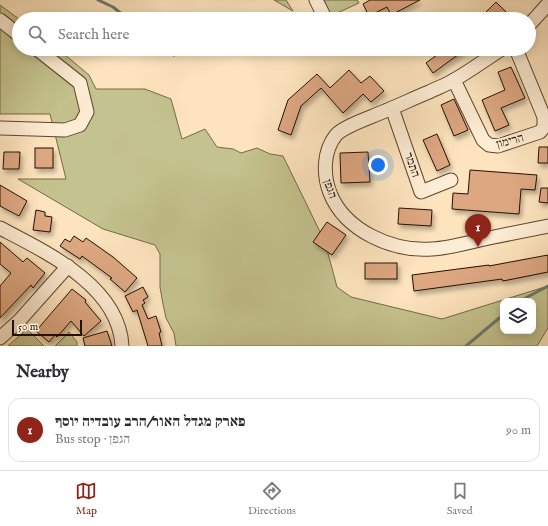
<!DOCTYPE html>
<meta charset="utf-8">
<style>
body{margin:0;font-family:"IM FELL English","Frank Ruhl Libre",serif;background:#f2f2f3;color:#2b2b33}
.controls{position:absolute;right:12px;bottom:12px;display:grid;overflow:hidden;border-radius:8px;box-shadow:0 2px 10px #0003}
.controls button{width:36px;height:36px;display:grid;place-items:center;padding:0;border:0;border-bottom:1px solid #e1e1e2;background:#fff;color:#2b2b33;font:20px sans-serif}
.scale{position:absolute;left:12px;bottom:10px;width:70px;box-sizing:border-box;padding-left:4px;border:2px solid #241100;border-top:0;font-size:11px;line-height:14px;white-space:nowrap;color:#241100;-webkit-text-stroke:3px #feedd5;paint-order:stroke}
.you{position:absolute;left:378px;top:165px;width:14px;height:14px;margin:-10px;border:3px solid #fff;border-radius:50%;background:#1a73e8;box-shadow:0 0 0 6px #1a73e833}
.badge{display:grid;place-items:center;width:26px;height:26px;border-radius:50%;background:#8f2418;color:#fff;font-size:13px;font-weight:700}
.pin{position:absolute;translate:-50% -33px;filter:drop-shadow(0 1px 2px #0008)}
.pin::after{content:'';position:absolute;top:21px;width:14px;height:12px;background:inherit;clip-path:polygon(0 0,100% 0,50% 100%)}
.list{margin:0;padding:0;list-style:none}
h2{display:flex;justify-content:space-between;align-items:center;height:52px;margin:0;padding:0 16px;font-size:17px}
h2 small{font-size:13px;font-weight:400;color:#7c7c81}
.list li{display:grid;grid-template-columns:26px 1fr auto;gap:12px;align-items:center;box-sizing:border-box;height:64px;margin:0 8px 8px;padding:0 8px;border:1px solid #e1e1e2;border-radius:12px}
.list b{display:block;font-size:15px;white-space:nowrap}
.list p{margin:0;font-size:13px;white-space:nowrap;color:#7c7c81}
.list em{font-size:13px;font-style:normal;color:#7c7c81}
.icon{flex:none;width:22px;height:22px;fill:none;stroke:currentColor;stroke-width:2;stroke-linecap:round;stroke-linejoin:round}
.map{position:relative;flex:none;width:548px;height:346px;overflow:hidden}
.search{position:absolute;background:#fff;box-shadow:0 2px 10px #0003;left:12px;right:12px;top:12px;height:44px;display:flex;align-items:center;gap:10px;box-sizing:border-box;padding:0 14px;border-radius:22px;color:#7c7c81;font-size:15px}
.sheet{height:124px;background:#fff}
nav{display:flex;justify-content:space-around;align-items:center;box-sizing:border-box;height:56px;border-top:1px solid #e1e1e2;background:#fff;font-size:11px;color:#7c7c81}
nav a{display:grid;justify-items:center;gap:2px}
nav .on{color:#8f2418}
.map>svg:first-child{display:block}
</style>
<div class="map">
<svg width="548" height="346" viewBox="0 0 548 346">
<defs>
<filter id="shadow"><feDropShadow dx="2.5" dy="4" stdDeviation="2" flood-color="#0004"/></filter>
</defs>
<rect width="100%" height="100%" fill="#fde4be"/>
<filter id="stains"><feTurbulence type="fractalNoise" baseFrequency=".005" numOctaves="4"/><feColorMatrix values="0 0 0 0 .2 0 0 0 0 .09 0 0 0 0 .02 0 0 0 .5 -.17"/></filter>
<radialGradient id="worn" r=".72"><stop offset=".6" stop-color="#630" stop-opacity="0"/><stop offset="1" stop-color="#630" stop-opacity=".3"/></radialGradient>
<g fill="#c4c28e" stroke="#746a47" fill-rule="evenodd">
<path d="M274 0H286L293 11Z"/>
<path d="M323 0H357L359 3 331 16Z"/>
<path d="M0 5 19 19V49H58L89 75 96 89H145L171 99 182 139 205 129 217 147 233 149 241 153 257 148 270 154 283 156 325 242 337 287 351 297 442 319 548 286V328L537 346H176L174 333 166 318 163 304 160 287V254L155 245 103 229 18 179H66L50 114H0ZM503 301H533V331H503Z"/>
<path d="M27 329 44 346H8Z"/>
<path d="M69 332 77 342V346H55Z"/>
</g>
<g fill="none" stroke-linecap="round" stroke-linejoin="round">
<g stroke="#6e796d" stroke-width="3">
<path d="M98 0 113 7 128 19"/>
<path d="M167 49 174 55"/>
<path d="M520 301 548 286"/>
<path d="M466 346 503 315"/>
</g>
</g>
<g fill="#dda782" stroke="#241100" filter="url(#shadow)">
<path d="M370 0H420L391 15 387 7 369 16 363 4Z"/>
<path d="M496 2 506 12 498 19H479Z"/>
<path d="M445 49H466L433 73 426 63Z"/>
<path d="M511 67 525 98 501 108 509 125 495 131 482 100 505 90 498 72Z"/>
<path d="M349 70 361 83 370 76 384 91 371 102 363 94 343 113 321 88 301 106 291 135 278 130 288 100 317 74 330 88Z"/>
<path d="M454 99 468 130 454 136 441 105Z"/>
<path d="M437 134 450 165 437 171 423 140Z"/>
<path d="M539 147H548V163H538Z"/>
<rect x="35" y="148" width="18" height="20"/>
<path d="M4 152H20L19 169H3Z"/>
<path d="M368 152 370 182 341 183 340 153Z"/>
<path d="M470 170 537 175 535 190 521 189 519 214 452 209 453 193 468 194Z"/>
<path d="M0 185 27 201 19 216 0 206Z"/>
<path d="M541 188H548V203L539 202Z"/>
<path d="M399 208 432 210 431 226 398 224Z"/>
<path d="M36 210 45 212V216L52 217 50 232 33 230Z"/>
<path d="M327 222 346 235 332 255 313 242Z"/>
<path d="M74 236 83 242 86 238 113 257 137 278 125 292 110 279 112 278 82 256 80 259 60 246 65 239 70 242Z"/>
<path d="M0 242 23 262 27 258 45 273 33 288 31 285 0 318V286L11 273 0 264Z"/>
<path d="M548 255V272L503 281 502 279 414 291 412 275 489 265V266Z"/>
<rect x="365" y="263" width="32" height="16"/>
<path d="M143 287 148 297 143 300 145 303 142 305 148 319 156 316 161 332 159 333 162 346H148L137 310 133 312 125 296Z"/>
<path d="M72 289 86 300 85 302 101 321 84 336 71 321 57 337 55 335 49 342 36 331Z"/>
<path d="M107 331 112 346H85L83 338Z"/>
</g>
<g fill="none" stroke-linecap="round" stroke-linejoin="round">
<defs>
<g id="minor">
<path d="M316 0 324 16 327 19"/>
<path d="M0 20 19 35"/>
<path d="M529 25 548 4"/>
<path d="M502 49C486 59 470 71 454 80 446 85 437 88 429 92 414 98 400 105 385 111 372 117 344 126 336 135 323 151 323 175 330 193 345 231 393 252 432 249 451 248 470 242 489 238 508 234 528 230 548 226"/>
<path d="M454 80 483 140 489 145 498 146 540 132 544 127V117L516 49"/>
<path d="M392 108 421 192 451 180"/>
<path d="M0 128 65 130 80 125 87 112 80 83 37 49"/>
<path d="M0 228C46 252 119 286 122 346"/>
<path d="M0 338 19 321 68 266"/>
</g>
</defs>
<use href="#minor" stroke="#5a4630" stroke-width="15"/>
<use href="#minor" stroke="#feedd5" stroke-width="13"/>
</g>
<g text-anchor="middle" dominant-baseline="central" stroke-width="3.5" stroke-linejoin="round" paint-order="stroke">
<g font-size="12" fill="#241100" stroke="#feedd5">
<text transform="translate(510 141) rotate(-15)">הרימון</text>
<text transform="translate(412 165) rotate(71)">התמר</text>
<text transform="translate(330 189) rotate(71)">הגפן</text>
</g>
</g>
<rect width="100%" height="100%" filter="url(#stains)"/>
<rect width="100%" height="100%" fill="url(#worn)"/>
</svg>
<div class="controls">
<button><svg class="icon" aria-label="layers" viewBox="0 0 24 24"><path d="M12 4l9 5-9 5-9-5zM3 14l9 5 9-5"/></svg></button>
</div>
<div class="scale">50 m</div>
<div class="you"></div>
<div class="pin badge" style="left:478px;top:247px">1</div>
<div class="search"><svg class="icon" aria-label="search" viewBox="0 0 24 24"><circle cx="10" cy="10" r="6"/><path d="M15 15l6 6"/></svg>Search here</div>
</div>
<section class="sheet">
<h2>Nearby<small></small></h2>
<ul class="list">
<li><span class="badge">1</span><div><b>פארק מגדל האור/הרב עובדיה יוסף</b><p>Bus stop · הגפן</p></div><em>90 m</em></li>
</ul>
</section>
<nav>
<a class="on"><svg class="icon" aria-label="map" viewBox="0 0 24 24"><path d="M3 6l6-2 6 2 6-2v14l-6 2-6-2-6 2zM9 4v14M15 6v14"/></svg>Map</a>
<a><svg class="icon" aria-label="directions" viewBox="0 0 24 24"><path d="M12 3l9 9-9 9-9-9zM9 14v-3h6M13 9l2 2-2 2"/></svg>Directions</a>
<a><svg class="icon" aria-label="saved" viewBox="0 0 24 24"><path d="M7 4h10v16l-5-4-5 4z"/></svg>Saved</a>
</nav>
